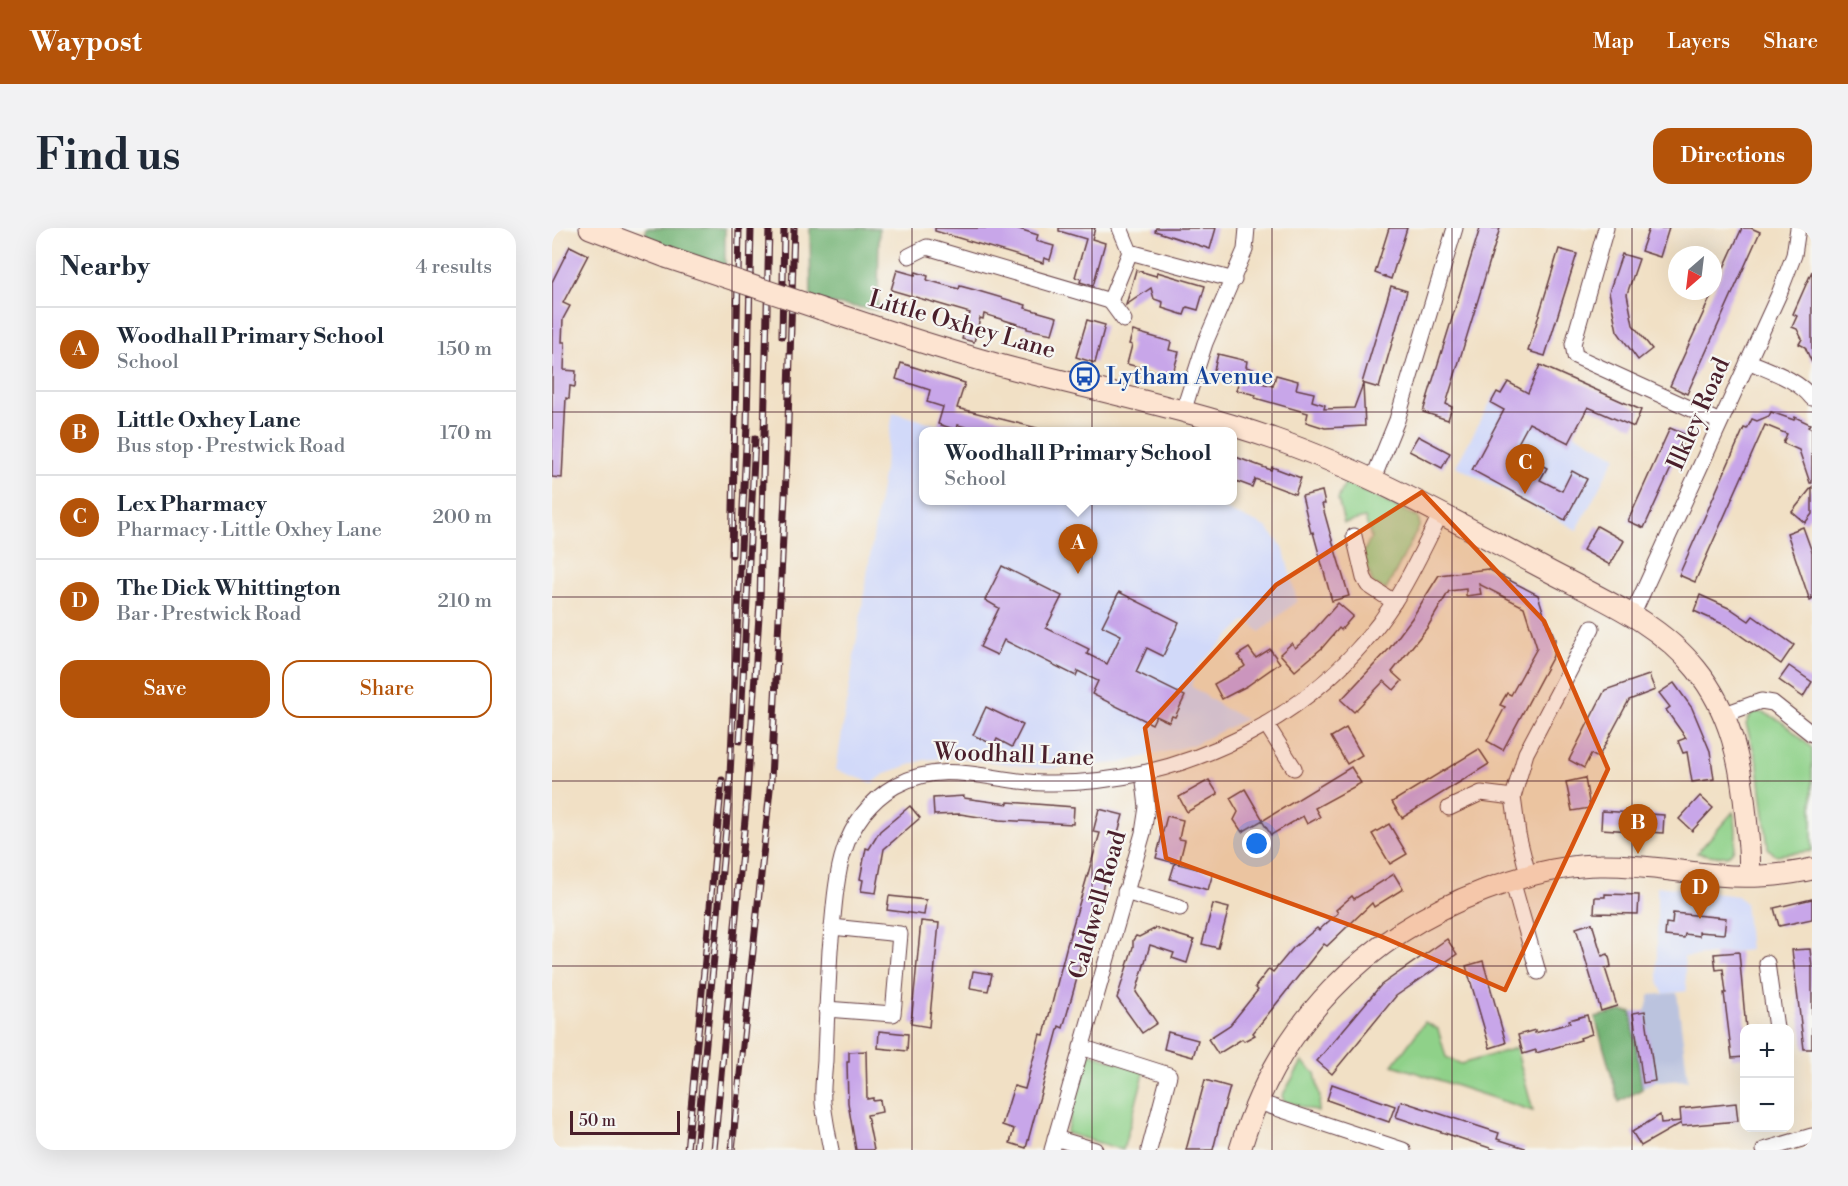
<!DOCTYPE html>
<meta charset="utf-8">
<style>
body{margin:0;font-family:"Libre Bodoni",serif;background:#f2f2f3;color:#1f2937}
.controls{position:absolute;right:18px;bottom:18px;display:grid;overflow:hidden;border-radius:12px;box-shadow:0 6px 24px #0002}
.controls button{width:54px;height:54px;display:grid;place-items:center;padding:0;border:0;border-bottom:2px solid #e0e1e3;background:#fff;color:#1f2937;font:30px sans-serif}
.compass{position:absolute;left:1116px;top:18px;width:54px;height:54px;border-radius:50%;background:#fff;box-shadow:0 6px 24px #0002;rotate:208deg}
.scale{position:absolute;left:18px;bottom:15px;width:110px;box-sizing:border-box;padding-left:6px;border:3px solid #4a1f2b;border-top:0;font-size:16px;line-height:21px;white-space:nowrap;color:#4a1f2b;-webkit-text-stroke:4px #f6f6f2;paint-order:stroke}
.you{position:absolute;left:705px;top:616px;width:21px;height:21px;margin:-15px;border:4px solid #fff;border-radius:50%;background:#1a73e8;box-shadow:0 0 0 9px #1a73e833}
.badge{display:grid;place-items:center;width:39px;height:39px;border-radius:50%;background:#b45309;color:#fff;font-size:20px;font-weight:700}
.pin{position:absolute;translate:-50% -50px;filter:drop-shadow(0 2px 3px #0008)}
.pin::after{content:'';position:absolute;top:32px;width:21px;height:18px;background:inherit;clip-path:polygon(0 0,100% 0,50% 100%)}
.popup{position:absolute;left:367px;top:199px;width:318px;height:78px;box-sizing:border-box;display:grid;place-content:center;border-radius:12px;background:#fff;filter:drop-shadow(0 2px 4px #0005);font-size:20px;white-space:nowrap;color:#747a83}
.popup b{font-size:22px;color:#1f2937}
.popup::after{content:'';position:absolute;left:50%;top:100%;margin-left:-12px;border:12px solid transparent;border-top-color:#fff}
.list{margin:0;padding:0;list-style:none}
h2{display:flex;justify-content:space-between;align-items:center;height:78px;margin:0;padding:0 24px;font-size:26px}
h2 small{font-size:20px;font-weight:400;color:#747a83}
.list li{display:grid;grid-template-columns:39px 1fr auto;gap:18px;align-items:center;box-sizing:border-box;height:84px;padding:0 24px;border-top:2px solid #e0e1e3}
.list b{display:block;font-size:22px;white-space:nowrap}
.list p{margin:0;font-size:20px;white-space:nowrap;color:#747a83}
.list em{font-size:20px;font-style:normal;color:#747a83}
.actions{display:flex;gap:12px;padding:18px 24px}
.actions a{flex:1;padding:14px 0;border:2px solid #b45309;border-radius:18px;text-align:center;font-size:21px;color:#b45309}
.actions .main{background:#b45309;color:#fff}
.map{position:relative;flex:none;width:1260px;height:922px;overflow:hidden;border-radius:18px}
header{display:flex;align-items:center;gap:36px;box-sizing:border-box;height:84px;padding:0 30px;background:#b45309;color:#fff}
header strong{font-size:28px}
nav{display:flex;gap:33px;margin-inline-start:auto;font-size:21px}
.intro{display:flex;align-items:center;justify-content:space-between;box-sizing:border-box;height:144px;padding:0 36px}
h1{margin:0;font-size:42px}
.button{padding:15px 27px;border-radius:18px;background:#b45309;color:#fff;font-size:21px;font-weight:700}
main{display:flex;gap:36px;padding:0 36px}
aside{flex:1;background:#fff;border-radius:18px;box-shadow:0 6px 24px #0002}
.map>svg:first-child{display:block}
</style>
<header>
<strong>Waypost</strong>
<nav><a>Map</a><a>Layers</a><a>Share</a></nav>
</header>
<div class="intro"><h1>Find us</h1><a class="button">Directions</a></div>
<main>
<aside>
<h2>Nearby<small>4 results</small></h2>
<ul class="list">
<li><span class="badge">A</span><div><b>Woodhall Primary School</b><p>School</p></div><em>150 m</em></li>
<li><span class="badge">B</span><div><b>Little Oxhey Lane</b><p>Bus stop · Prestwick Road</p></div><em>170 m</em></li>
<li><span class="badge">C</span><div><b>Lex Pharmacy</b><p>Pharmacy · Little Oxhey Lane</p></div><em>200 m</em></li>
<li><span class="badge">D</span><div><b>The Dick Whittington</b><p>Bar · Prestwick Road</p></div><em>210 m</em></li>
</ul>
<div class="actions"><a class="main">Save</a><a>Share</a></div>
</aside>
<div class="map">
<svg width="1260" height="922" viewBox="0 0 1260 922">
<rect width="100%" height="100%" fill="#f6f6f2"/>
<filter id="ink" filterUnits="userSpaceOnUse"><feTurbulence type="fractalNoise" baseFrequency=".0167" numOctaves="2"/><feDisplacementMap in="SourceGraphic" scale="12" xChannelSelector="R" yChannelSelector="G"/><feConvolveMatrix kernelMatrix="1 2 1 2 8 2 1 2 1" color-interpolation-filters="sRGB"/></filter>
<filter id="wash" filterUnits="userSpaceOnUse"><feTurbulence type="fractalNoise" baseFrequency=".008" numOctaves="4" result="noise"/><feDisplacementMap in="SourceGraphic" scale="24" xChannelSelector="R" yChannelSelector="G"/><feGaussianBlur stdDeviation="1.35" result="paint"/><feColorMatrix in="noise" values="0 0 0 0 0 0 0 0 0 0 0 0 0 0 0 0 0 1.4 0 .05"/><feComposite in="paint" operator="in"/></filter>
<g filter="url(#wash)">
<rect width="100%" height="100%" fill="#f1e0c5"/>
<g fill="#d1d9f9">
<path d="M944 164 1064 228 1025 302 904 238Z"/>
<path d="M341 184 405 203 372 204V272H565L582 277 584 273H654L714 299 731 319 745 373 708 404 694 392 645 439 639 458 672 480 694 491 640 517 568 535 492 541 402 529 372 532 334 545 321 555 284 542Z"/>
<path d="M1105 658 1186 668 1193 675 1198 722 1132 729 1135 763 1112 766 1107 757 1105 737Z"/>
</g>
<path fill="#bbc3de" d="M1125 765 1136 852 1102 854 1090 861 1079 784 1093 783 1097 773V767Z"/>
<g fill="#8fd189" stroke="#6c785a" stroke-width="1.5">
<path d="M793 255 866 289 868 297 834 362 821 356 811 326 819 309 813 290 792 295 786 271Z"/>
<path d="M1205 484C1227 486 1244 507 1260 520V623L1223 627 1216 620 1206 537 1194 496 1200 485Z"/>
<path d="M1181 584C1184 593 1188 626 1174 628 1165 629 1153 626 1145 625Z"/>
<path d="M873 794 886 801 894 829 909 836 964 820 981 883 841 837Z"/>
<path d="M536 825 593 842 571 922 514 905Z"/>
<path d="M750 834 763 845 768 870 766 884 732 873 730 868Z"/>
</g>
<g fill="#73b375" stroke="#5e6950" stroke-width="1.5">
<path d="M94 0H173V39L94 11Z"/>
<path d="M258 0H327L326 82 259 73Z"/>
<path d="M1069 783 1079 784 1090 861 1067 874 1043 789Z"/>
</g>
<g id="blocks">
<g fill="#c8a6e9">
<path d="M383 0H464L486 7 484 13 502 18 498 32 492 30 491 35 383 3Z"/>
<path d="M507 0H543L540 11 553 15 541 58 528 54 529 51 523 49 534 11 507 3Z"/>
<path d="M604 0H664L658 21 603 3Z"/>
<path d="M837 0H855L839 51 823 45Z"/>
<path d="M928 0H948L894 176 900 179 896 192 871 184Z"/>
<path d="M1097 0H1117L1108 29 1089 23Z"/>
<path d="M1190 0H1199L1208 4 1135 166 1118 158Z"/>
<path d="M18 18 36 27 11 75 18 78 11 91 10 114H13L12 142 24 143 23 159 18 158 17 171 14 170 10 250 0 249V54Z"/>
<path d="M1007 21 1025 26 993 128 976 123Z"/>
<path d="M1070 26 1087 31 1075 66 1081 97 1100 121 1086 132 1065 103 1057 64Z"/>
<path d="M345 42 363 47 364 44 376 48 375 52 407 61 408 58 423 62 474 77 473 80 505 89 500 106 475 101V99L432 86 431 91 428 90 422 114 410 111 418 85 339 62Z"/>
<path d="M584 42 604 48 605 44 653 58 646 82 635 79 632 87 610 80 611 74 602 71 599 60 574 77Z"/>
<path d="M1260 43V135L1253 119 1247 116 1250 111 1245 101 1240 99 1245 88 1241 86Z"/>
<path d="M839 58 855 63 827 160 810 155Z"/>
<path d="M535 92 553 97 543 135 524 129Z"/>
<path d="M581 103 619 114 617 122 627 124 620 148 575 136 580 117 577 116Z"/>
<path d="M666 126 695 133 694 139 701 141 698 152 721 158 724 147 746 153 744 161 762 165 760 173 773 177 772 181 802 180 811 156 813 198 773 200 754 194 756 185 703 170 704 167 684 162 687 153 661 146Z"/>
<path d="M349 135 413 155 405 180 485 200 484 204H431L406 197 405 202 386 196 391 179 375 174 378 162 344 151Z"/>
<path d="M988 137 1089 182 1082 199 1036 179 1017 215 977 195 956 234 978 246 984 234 995 240 988 252 1010 263 1020 243 1035 251 1013 292 920 242 952 182 939 175 945 164 949 166 956 154 976 165Z"/>
<path d="M1219 184 1242 192 1243 189 1258 196 1256 199 1260 201V255H1258L1247 222 1231 215 1235 206 1213 197 1143 354 1127 347 1192 200 1195 201 1200 191 1205 193 1217 188Z"/>
<path d="M1118 200 1134 207 1092 300 1076 293Z"/>
<path d="M866 208 898 225 890 240 857 223Z"/>
<path d="M681 228 719 242 720 239 749 250 743 266 703 251 700 259 681 252Z"/>
<path d="M1260 259V286L1253 295 1240 284Z"/>
<path d="M770 263 773 276H770L778 305 797 368 780 373 761 304 759 305 750 268Z"/>
<path d="M1045 298 1072 313 1058 337 1031 322Z"/>
<path d="M1251 299 1260 324V372L1258 373 1235 305Z"/>
<path d="M450 338 510 368 494 400 537 421 535 426 555 436 569 407 550 398 567 364 627 394 611 428 595 420 584 444 633 468 623 489 620 488 617 494 604 488 600 496 540 466 546 453 526 443 524 448 452 412 445 427 428 419 447 380 433 372Z"/>
<path d="M936 341 986 367 996 399 998 398 1003 411 1001 428 951 522 935 513 953 479 948 477 955 465 959 467 985 420 972 379 927 356 929 366 914 368V361L897 363 875 400 840 444 850 453 842 462 832 453 802 484 789 472 837 421 860 390 887 347Z"/>
<path d="M1148 367 1179 381 1197 393 1201 388 1242 417 1229 436 1175 398 1142 383Z"/>
<path d="M786 375 801 388 789 402 787 400 770 420 743 443 728 426 740 415 743 420 755 410Z"/>
<path d="M697 420 704 430 718 421 728 435 695 458 670 471 662 456 692 439 693 438 686 427Z"/>
<path d="M1237 438 1260 454 1251 469 1227 452Z"/>
<path d="M1097 447 1103 462 1077 472 1046 530 1039 526 1032 540 1017 532 1053 462Z"/>
<path d="M1122 455 1140 480 1158 523 1162 551 1140 554 1135 524 1131 525 1126 513 1134 510 1114 482 1118 479 1107 465Z"/>
<path d="M434 479 471 497 460 519 445 511 442 517 421 507Z"/>
<path d="M794 500 810 527 795 536 779 509Z"/>
<path d="M927 521 937 536 850 590 840 574Z"/>
<path d="M799 539 809 555 763 580 768 589 755 596 751 588 719 607 710 593Z"/>
<path d="M1033 550 1038 580 1020 583 1014 554Z"/>
<path d="M657 552 666 566 635 584 627 569Z"/>
<path d="M693 561 711 592 690 604 682 592 686 584 678 570Z"/>
<path d="M412 568V570L456 576V574L522 579 521 596 447 592 408 586 382 587 381 570Z"/>
<path d="M1148 568 1161 580 1140 603 1127 591Z"/>
<path d="M358 578 368 590 332 621 324 665 309 663 311 652 308 651 314 620 317 621 328 603Z"/>
<path d="M547 581 571 587 511 800 507 798 474 920 458 915 462 901 450 897 462 858 473 861 488 806 492 807 515 717 548 605 541 604Z"/>
<path d="M1050 583 1112 587 1111 605 1049 601Z"/>
<path d="M615 588 631 592 627 611 633 612 627 636 604 630Z"/>
<path d="M837 596 855 626 838 636 820 606Z"/>
<path d="M623 635 661 645 656 662 618 651Z"/>
<path d="M842 646 851 661 822 679 820 675 775 718 772 716 701 805 703 807 692 813 690 811 666 826 656 811 678 797 706 762 703 759 717 741 721 744 741 720 765 700 767 702 776 694 786 685 784 682 800 668 802 671Z"/>
<path d="M1053 666 1087 667 1086 686 1042 685 1043 669H1053Z"/>
<path d="M337 668 374 672 372 687 335 682Z"/>
<path d="M1260 671V691L1227 698 1222 680Z"/>
<path d="M661 676 677 680 666 720 650 716Z"/>
<path d="M1121 685 1174 690 1172 706 1147 704V708L1133 706 1132 710 1113 708 1114 695 1120 696Z"/>
<path d="M369 693 387 695 377 799 359 796Z"/>
<path d="M1040 695 1050 728 1056 726 1058 733 1059 739 1053 740 1065 778 1049 783 1024 700Z"/>
<path d="M604 700 642 712 635 735 620 730 622 725 598 717 584 764 605 795 590 805 565 770 581 719V712L584 708 587 709Z"/>
<path d="M895 711 905 726 844 768 780 846 765 833 829 757Z"/>
<path d="M1258 721 1260 740V821H1252L1240 722Z"/>
<path d="M1187 724 1194 801 1192 829 1180 830 1172 765H1174L1171 741 1164 742 1162 726Z"/>
<path d="M931 733 954 815 938 820 914 738Z"/>
<path d="M421 743 440 746 436 763 418 760Z"/>
<path d="M1093 783 1103 853 1091 855 1081 785Z"/>
<path d="M1035 787 1040 806 1028 810 1029 812 984 825V822L971 826 966 807 983 802V805L1018 795 1017 792Z"/>
<path d="M327 803 356 806 355 823 326 820Z"/>
<path d="M616 804 646 812 641 829 612 821Z"/>
<path d="M314 823 315 871 321 870V873L328 872 330 884 315 887 322 922H304L296 875 295 834H297V824Z"/>
<path d="M653 852 678 859 668 894 661 922H634Z"/>
<path d="M780 856 843 878 837 894 775 872Z"/>
<path d="M849 873 947 905 945 911 973 920 972 922H944L844 889Z"/>
<path d="M1184 875 1186 893 1130 898 1129 895 1089 918 1080 904 1108 887 1109 895 1129 893 1128 881Z"/>
</g>
</g>
</g>
<g filter="url(#ink)">
<use href="#blocks" fill-opacity="0" stroke="#633c42" stroke-width="1.5"/>
<g fill="none" stroke-linecap="round" stroke-linejoin="round">
<defs>
<g id="street">
<path d="M568 0 578 24 682 52"/>
<path d="M1054 0 1021 116 1023 128 1168 194"/>
<path d="M357 28 375 19 558 73 578 24"/>
<path d="M558 73 572 92"/>
<path d="M1196 133C1218 143 1245 151 1260 170"/>
<path d="M631 184 653 115 693 22 695 0"/>
<path d="M821 251 845 192 903 0"/>
<path d="M802 308 812 350 816 357 842 374"/>
<path d="M1080 388 1227 66 1242 27 1246 0"/>
<path d="M1173 486 1209 473 1221 475 1260 506"/>
<path d="M714 496 742 540"/>
<path d="M897 580 929 565 961 569"/>
<path d="M976 647 966 606 961 569 974 525 1040 400"/>
<path d="M960 652 986 744"/>
<path d="M573 664 628 680"/>
<path d="M1215 735 1224 800"/>
<path d="M274 781 341 786 348 706 280 699"/>
<path d="M529 819 617 847 597 922"/>
<path d="M706 874 851 922"/>
<path d="M503 910 543 922"/>
<path d="M279 922C276 907 273 891 271 875 270 861 272 847 273 833 274 796 276 759 278 722 281 694 283 649 292 623 300 597 318 572 343 558 393 530 439 554 492 555 629 558 767 490 842 374 860 346 874 315 889 285"/>
<path d="M500 922 591 605 595 579 591 545"/>
<path d="M1212 922 1260 908"/>
</g>
<g id="secondary">
<path d="M38 0 114 29"/>
<path d="M269 81C334 103 400 125 466 142 552 164 639 182 722 211 817 244 904 294 993 341 1045 369 1106 393 1144 441 1179 484 1189 535 1194 589 1196 609 1199 627 1197 647"/>
<path d="M688 922C725 797 813 707 933 662 970 648 1009 637 1048 637 1088 636 1126 644 1165 647 1195 650 1231 648 1260 641"/>
</g>
</defs>
<use href="#street" stroke="#633c42" stroke-width="17"/>
<use href="#secondary" stroke="#633c42" stroke-width="23"/>
<use href="#street" stroke="#fff" stroke-width="15"/>
<use href="#secondary" stroke="#fde4d1" stroke-width="21"/>
<defs>
<g id="rail">
<path d="M230 108 232 0"/>
<path d="M180 327 187 0"/>
<path d="M188 513 203 210"/>
<path d="M135 922 170 552"/>
<path d="M144 922 177 568 195 197 199 0"/>
<path d="M162 922 194 581 208 373 217 0"/>
<path d="M180 922 219 552 235 227 242 0"/>
</g>
</defs>
<use href="#rail" stroke="#4a1f2b" stroke-width="7"/>
<use href="#rail" stroke="#f6f6f2" stroke-width="4.5" stroke-dasharray="14" stroke-linecap="butt"/>
<defs>
<path id="secondary-bridge" d="M114 29 269 81"/>
</defs>
<use href="#secondary-bridge" stroke="#633c42" stroke-width="23" stroke-linecap="butt"/>
<use href="#secondary-bridge" stroke="#fde4d1" stroke-width="21"/>
</g>
</g>
<path fill="#d8530f" fill-opacity="0.2" stroke="#d8530f" stroke-width="4.5" stroke-linejoin="round" d="M870 264 992 393 1056 541 953 762 828 708 614 630 593 500 724 357Z"/>
<path fill="none" stroke="#4a1f2b" stroke-width="1.5" stroke-opacity="0.55" d="M180 0V922M360 0V922M540 0V922M720 0V922M900 0V922M1080 0V922M0 184H1260M0 369H1260M0 553H1260M0 738H1260"/>
<defs>
<symbol id="bus-ring" viewBox="-11 -11 22 22"><circle r="9.5" fill="#f6f6f2" stroke="#1a4fb4" stroke-width="1.5"/><path d="M-5-6H5V4H4V6H2V4H-2V6H-4V4H-5ZM-3.5-4V0h7V-4ZM-3.5 1.2v1.5H-2V1.2ZM2 1.2v1.5H3.5V1.2Z" fill="#1a4fb4"/></symbol>
</defs>
<g fill-rule="evenodd">
<use href="#bus-ring" x="516" y="132" width="33" height="33"/>
</g>
<g text-anchor="middle" dominant-baseline="central" stroke-width="4.5" stroke-linejoin="round" paint-order="stroke">
<g font-size="24" fill="#4a1f2b" stroke="#f6f6f2">
<text transform="translate(410 97) rotate(16)">Little Oxhey Lane</text>
<text transform="translate(1147 186) rotate(-66)">Ilkley Road</text>
<text transform="translate(462 527) rotate(2)">Woodhall Lane</text>
<text transform="translate(546 677) rotate(-74)">Caldwell Road</text>
</g>
<g font-size="24" fill="#164399" stroke="#f6f6f2" text-anchor="start">
<text x="554" y="149">Lytham Avenue</text>
</g>
</g>
</svg>
<div class="controls">
<button>+</button>
<button>−</button>
</div>
<svg class="compass" viewBox="-18 -18 36 36"><path d="M0-13l5 13h-10z" fill="#e53935"/><path d="M0 13l5-13h-10z" fill="#747a83"/></svg>
<div class="scale">50 m</div>
<div class="you"></div>
<div class="pin badge" style="left:526px;top:346px">A</div>
<div class="popup"><b>Woodhall Primary School</b>School</div>
<div class="pin badge" style="left:1086px;top:626px">B</div>
<div class="pin badge" style="left:973px;top:266px">C</div>
<div class="pin badge" style="left:1148px;top:691px">D</div>
</div>
</main>
